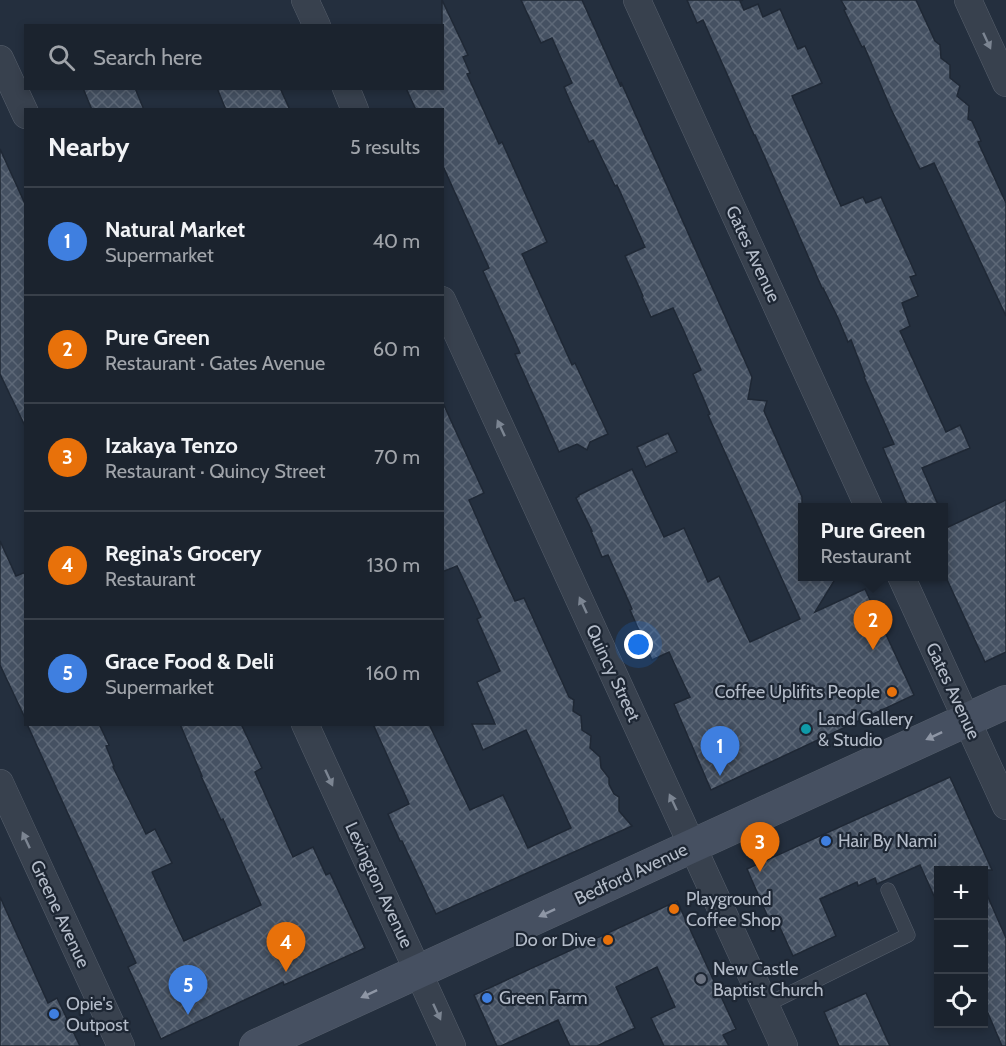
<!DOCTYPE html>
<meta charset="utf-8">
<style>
body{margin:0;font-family:Cabin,sans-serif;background:#242b36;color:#f1f3f6}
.controls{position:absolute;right:18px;bottom:18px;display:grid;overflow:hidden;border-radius:0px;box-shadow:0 3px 9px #0003}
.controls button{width:54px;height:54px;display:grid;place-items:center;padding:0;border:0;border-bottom:2px solid #39404a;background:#1b232e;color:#f1f3f6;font:30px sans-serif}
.you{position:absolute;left:639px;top:645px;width:21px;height:21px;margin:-15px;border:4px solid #fff;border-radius:50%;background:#1a73e8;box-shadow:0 0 0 9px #1a73e833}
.badge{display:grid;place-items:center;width:39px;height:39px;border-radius:50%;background:#8ab4f8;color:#fff;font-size:20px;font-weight:700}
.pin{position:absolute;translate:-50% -50px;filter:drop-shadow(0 2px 3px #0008)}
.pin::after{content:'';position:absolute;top:32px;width:21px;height:18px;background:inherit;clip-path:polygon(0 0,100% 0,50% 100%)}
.popup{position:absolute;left:798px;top:503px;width:150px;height:78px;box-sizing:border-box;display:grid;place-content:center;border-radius:0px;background:#1b232e;filter:drop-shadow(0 2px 4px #0005);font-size:20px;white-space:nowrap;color:#a0a4aa}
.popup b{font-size:22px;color:#f1f3f6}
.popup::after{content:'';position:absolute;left:50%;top:100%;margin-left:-12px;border:12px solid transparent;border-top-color:#1b232e}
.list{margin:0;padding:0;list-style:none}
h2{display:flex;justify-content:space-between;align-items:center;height:78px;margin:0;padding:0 24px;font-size:26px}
h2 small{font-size:20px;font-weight:400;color:#a0a4aa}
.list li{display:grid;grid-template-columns:39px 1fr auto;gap:18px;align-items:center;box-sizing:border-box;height:108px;padding:0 24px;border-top:2px solid #39404a}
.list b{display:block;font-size:22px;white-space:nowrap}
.list p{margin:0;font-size:20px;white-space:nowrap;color:#a0a4aa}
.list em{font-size:20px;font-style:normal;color:#a0a4aa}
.icon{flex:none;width:33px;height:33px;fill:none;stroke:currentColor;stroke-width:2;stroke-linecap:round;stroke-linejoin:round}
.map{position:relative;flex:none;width:1006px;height:1046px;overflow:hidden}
.search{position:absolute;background:#1b232e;box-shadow:0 3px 9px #0003;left:24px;top:24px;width:420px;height:66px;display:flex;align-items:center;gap:15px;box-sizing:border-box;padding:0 21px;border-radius:0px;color:#a0a4aa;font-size:22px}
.panel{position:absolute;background:#1b232e;box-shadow:0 3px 9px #0003;left:24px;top:108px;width:420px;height:618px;border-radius:0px}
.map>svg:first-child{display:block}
</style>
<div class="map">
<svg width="1006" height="1046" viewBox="0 0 1006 1046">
<defs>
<pattern id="building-cross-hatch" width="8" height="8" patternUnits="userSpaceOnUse" patternTransform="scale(1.5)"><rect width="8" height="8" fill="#455162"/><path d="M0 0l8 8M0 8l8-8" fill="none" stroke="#5d6877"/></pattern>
</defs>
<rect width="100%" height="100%" fill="#242f3e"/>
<g fill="url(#building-cross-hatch)" stroke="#1f2835" stroke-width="1.5">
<path d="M442 0 468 55 463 57 470 73 467 74 499 144 502 142 547 242 522 254 572 365 575 363 608 434 590 442 587 450 577 444 559 452 515 354 520 353 483 271 489 268 442 164V110H416L406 88H442Z"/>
<path d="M521 0H582L621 87V82L752 377 748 399 767 401 764 411 802 497V576H837L815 612 865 589 914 695 711 790 674 704 690 697 679 674 669 652 652 660 630 610 632 609 608 555 602 557 591 531H592L576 498 579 496V495L632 469 664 537 684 528 708 582 719 576 750 642 800 619 708 415 710 414 693 374 701 370 682 327 673 308 651 317 642 297 643 296 625 256 645 247 617 185 615 186 593 140 589 142 570 101 564 87 572 83 552 38 541 43Z"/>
<path d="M687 0H743L740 1 744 10 758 4 763 17 780 9 798 49 805 46 822 83 792 96 841 206 863 197 866 203 881 197 916 275 910 277 918 296 902 303 910 326 900 331 946 432 960 425 970 448 922 468 939 507H908L883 448 894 444 864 377 865 376 851 340 848 342 838 318 823 288H822L755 135H754L703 20 697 23Z"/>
<path d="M841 0H916L935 41 940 45 941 58 950 65V78L960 86 957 96 969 106 968 119 972 121 981 141 978 142 1006 203V316L934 163 920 169 891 109 864 46 862 47 844 10 846 9Z"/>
<path d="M83 88H135L144 110H92Z"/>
<path d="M217 88H280L290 110H226Z"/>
<path d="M0 149 26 206V428L0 374Z"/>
<path d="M442 401 484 493 469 500 491 550 515 601 524 598 569 697 574 700 573 711 581 716 582 730 591 736 590 748 600 757 601 768 609 778V784L614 794 619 797V811L632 826 436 914 402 841H400L388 814 409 804 373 724H429L470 810 503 795 528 848 571 828 526 730 483 750 472 724H495L477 682 500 671 477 619 481 617 457 566 442 572Z"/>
<path d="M668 433 677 452 646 467 637 447Z"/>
<path d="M1006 500V652L985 662 944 573V529Z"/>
<path d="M0 541 16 576 26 572V720L0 665Z"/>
<path d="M27 724H99L109 745 106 746 114 766 113 767 146 834 155 829 172 863 152 872 184 941 261 905 223 819 221 820 201 776H202L180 724H241L262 768 255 772 293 857 313 847 326 875 330 873 365 948 284 985 283 982 161 1039 128 967 136 963Z"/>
<path d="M950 777 992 870H939V907L920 865 877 884 875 878 858 886 857 882 820 899 836 936 793 956 776 919 770 922 747 869Z"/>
<path d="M984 888 1006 938V1046H1002L984 1004Z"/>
<path d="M0 897 48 1003 57 998 80 1046H0Z"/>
<path d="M677 901 736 1029 723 1035 729 1046H664L651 1018 675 1007 657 967 616 987 635 1028 597 1046H570L558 1020 501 1046H497L474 995Z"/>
<path d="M866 993 890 1046H839L824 1012Z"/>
</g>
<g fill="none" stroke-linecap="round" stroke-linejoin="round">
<defs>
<path id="lane" d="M766 1005 908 935 888 890"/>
<g id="street">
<path d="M305 0 317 26"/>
<path d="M637 0 869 508"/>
<path d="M968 0 1006 83"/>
<path d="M0 59 26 115"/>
<path d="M346 88 355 110"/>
<path d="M442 300 784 1046"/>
<path d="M901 576 1006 806"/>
<path d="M305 724 452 1046"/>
<path d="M0 783 121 1046"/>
</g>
<path id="secondary" d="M256 1046 1006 702"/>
</defs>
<use href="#lane" stroke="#565f6c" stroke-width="15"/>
<use href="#street" stroke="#565f6c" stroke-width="28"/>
<use href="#secondary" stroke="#565f6c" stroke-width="34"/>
<use href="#lane" stroke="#38414e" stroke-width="14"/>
<use href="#street" stroke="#38414e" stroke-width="27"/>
<use href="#secondary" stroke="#465061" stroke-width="33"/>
</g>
<defs><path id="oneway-solid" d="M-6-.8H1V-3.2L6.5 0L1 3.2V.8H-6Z" transform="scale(1.5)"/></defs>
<g fill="#7c8592">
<use href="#oneway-solid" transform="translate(987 41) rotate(65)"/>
<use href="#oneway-solid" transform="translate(501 428) rotate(-115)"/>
<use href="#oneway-solid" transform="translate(583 605) rotate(-115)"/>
<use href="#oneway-solid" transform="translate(329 778) rotate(65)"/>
<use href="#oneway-solid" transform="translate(673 802) rotate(-115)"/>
<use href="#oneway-solid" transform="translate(26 840) rotate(-115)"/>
<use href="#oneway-solid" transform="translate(437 1012) rotate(65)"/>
</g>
<g fill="#8e96a5">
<use href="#oneway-solid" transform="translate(934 736) rotate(155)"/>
<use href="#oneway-solid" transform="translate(547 913) rotate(155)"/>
<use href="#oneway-solid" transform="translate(369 994) rotate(155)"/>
</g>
<g fill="#e8710a" stroke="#1d2633" stroke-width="2">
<circle cx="892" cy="692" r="6"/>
<circle cx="674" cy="909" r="6"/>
<circle cx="608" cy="940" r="6"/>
</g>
<circle fill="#0f9aa8" stroke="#1d2633" stroke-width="2" cx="806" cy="729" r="6"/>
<g fill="#3f7fe0" stroke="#1d2633" stroke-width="2">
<circle cx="826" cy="841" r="6"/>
<circle cx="487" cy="998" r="6"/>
<circle cx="54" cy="1014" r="6"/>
</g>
<circle fill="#6b7280" stroke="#1d2633" stroke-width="2" cx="701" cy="979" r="6"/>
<g text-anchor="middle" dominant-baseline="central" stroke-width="4.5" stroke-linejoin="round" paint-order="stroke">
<g font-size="18" fill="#b4bcc9" stroke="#1d2633">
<text transform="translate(753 254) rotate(65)">Gates Avenue</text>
<text transform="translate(613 673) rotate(65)">Quincy Street</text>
<text transform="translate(953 691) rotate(65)">Gates Avenue</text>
<text transform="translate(631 874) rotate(-25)">Bedford Avenue</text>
<text transform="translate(379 885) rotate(65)">Lexington Avenue</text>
<text transform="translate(60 914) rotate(65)">Greene Avenue</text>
</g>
<g font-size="18" fill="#b4bcc9" stroke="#1d2633" text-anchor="start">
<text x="880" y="692" text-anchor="end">Coffee Uplifits People</text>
<text x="818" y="719">Land Gallery<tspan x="818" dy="21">&amp; Studio</tspan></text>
<text x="838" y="841">Hair By Nami</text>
<text x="686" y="899">Playground<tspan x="686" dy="21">Coffee Shop</tspan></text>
<text x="596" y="940" text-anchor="end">Do or Dive</text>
<text x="713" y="969">New Castle<tspan x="713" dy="21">Baptist Church</tspan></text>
<text x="499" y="998">Green Farm</text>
<text x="66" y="1004">Opie's<tspan x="66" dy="21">Outpost</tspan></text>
</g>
</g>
</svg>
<div class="controls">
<button>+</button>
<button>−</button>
<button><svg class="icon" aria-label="locate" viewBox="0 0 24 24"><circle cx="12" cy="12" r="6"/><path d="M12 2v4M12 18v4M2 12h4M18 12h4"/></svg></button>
</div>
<div class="you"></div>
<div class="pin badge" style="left:720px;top:776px;background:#3f7fe0">1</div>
<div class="pin badge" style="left:873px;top:650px;background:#e8710a">2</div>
<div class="popup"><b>Pure Green</b>Restaurant</div>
<div class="pin badge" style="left:760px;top:872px;background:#e8710a">3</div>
<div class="pin badge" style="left:286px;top:972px;background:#e8710a">4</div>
<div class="pin badge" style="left:188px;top:1015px;background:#3f7fe0">5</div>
<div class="search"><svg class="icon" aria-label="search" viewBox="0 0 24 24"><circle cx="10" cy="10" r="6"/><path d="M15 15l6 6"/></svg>Search here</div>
<section class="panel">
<h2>Nearby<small>5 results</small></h2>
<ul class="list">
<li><span class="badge" style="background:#3f7fe0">1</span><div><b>Natural Market</b><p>Supermarket</p></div><em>40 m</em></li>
<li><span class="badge" style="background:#e8710a">2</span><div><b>Pure Green</b><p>Restaurant · Gates Avenue</p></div><em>60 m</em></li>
<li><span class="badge" style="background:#e8710a">3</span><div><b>Izakaya Tenzo</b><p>Restaurant · Quincy Street</p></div><em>70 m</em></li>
<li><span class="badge" style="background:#e8710a">4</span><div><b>Regina's Grocery</b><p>Restaurant</p></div><em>130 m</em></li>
<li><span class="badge" style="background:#3f7fe0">5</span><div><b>Grace Food &amp; Deli</b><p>Supermarket</p></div><em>160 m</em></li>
</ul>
</section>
</div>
